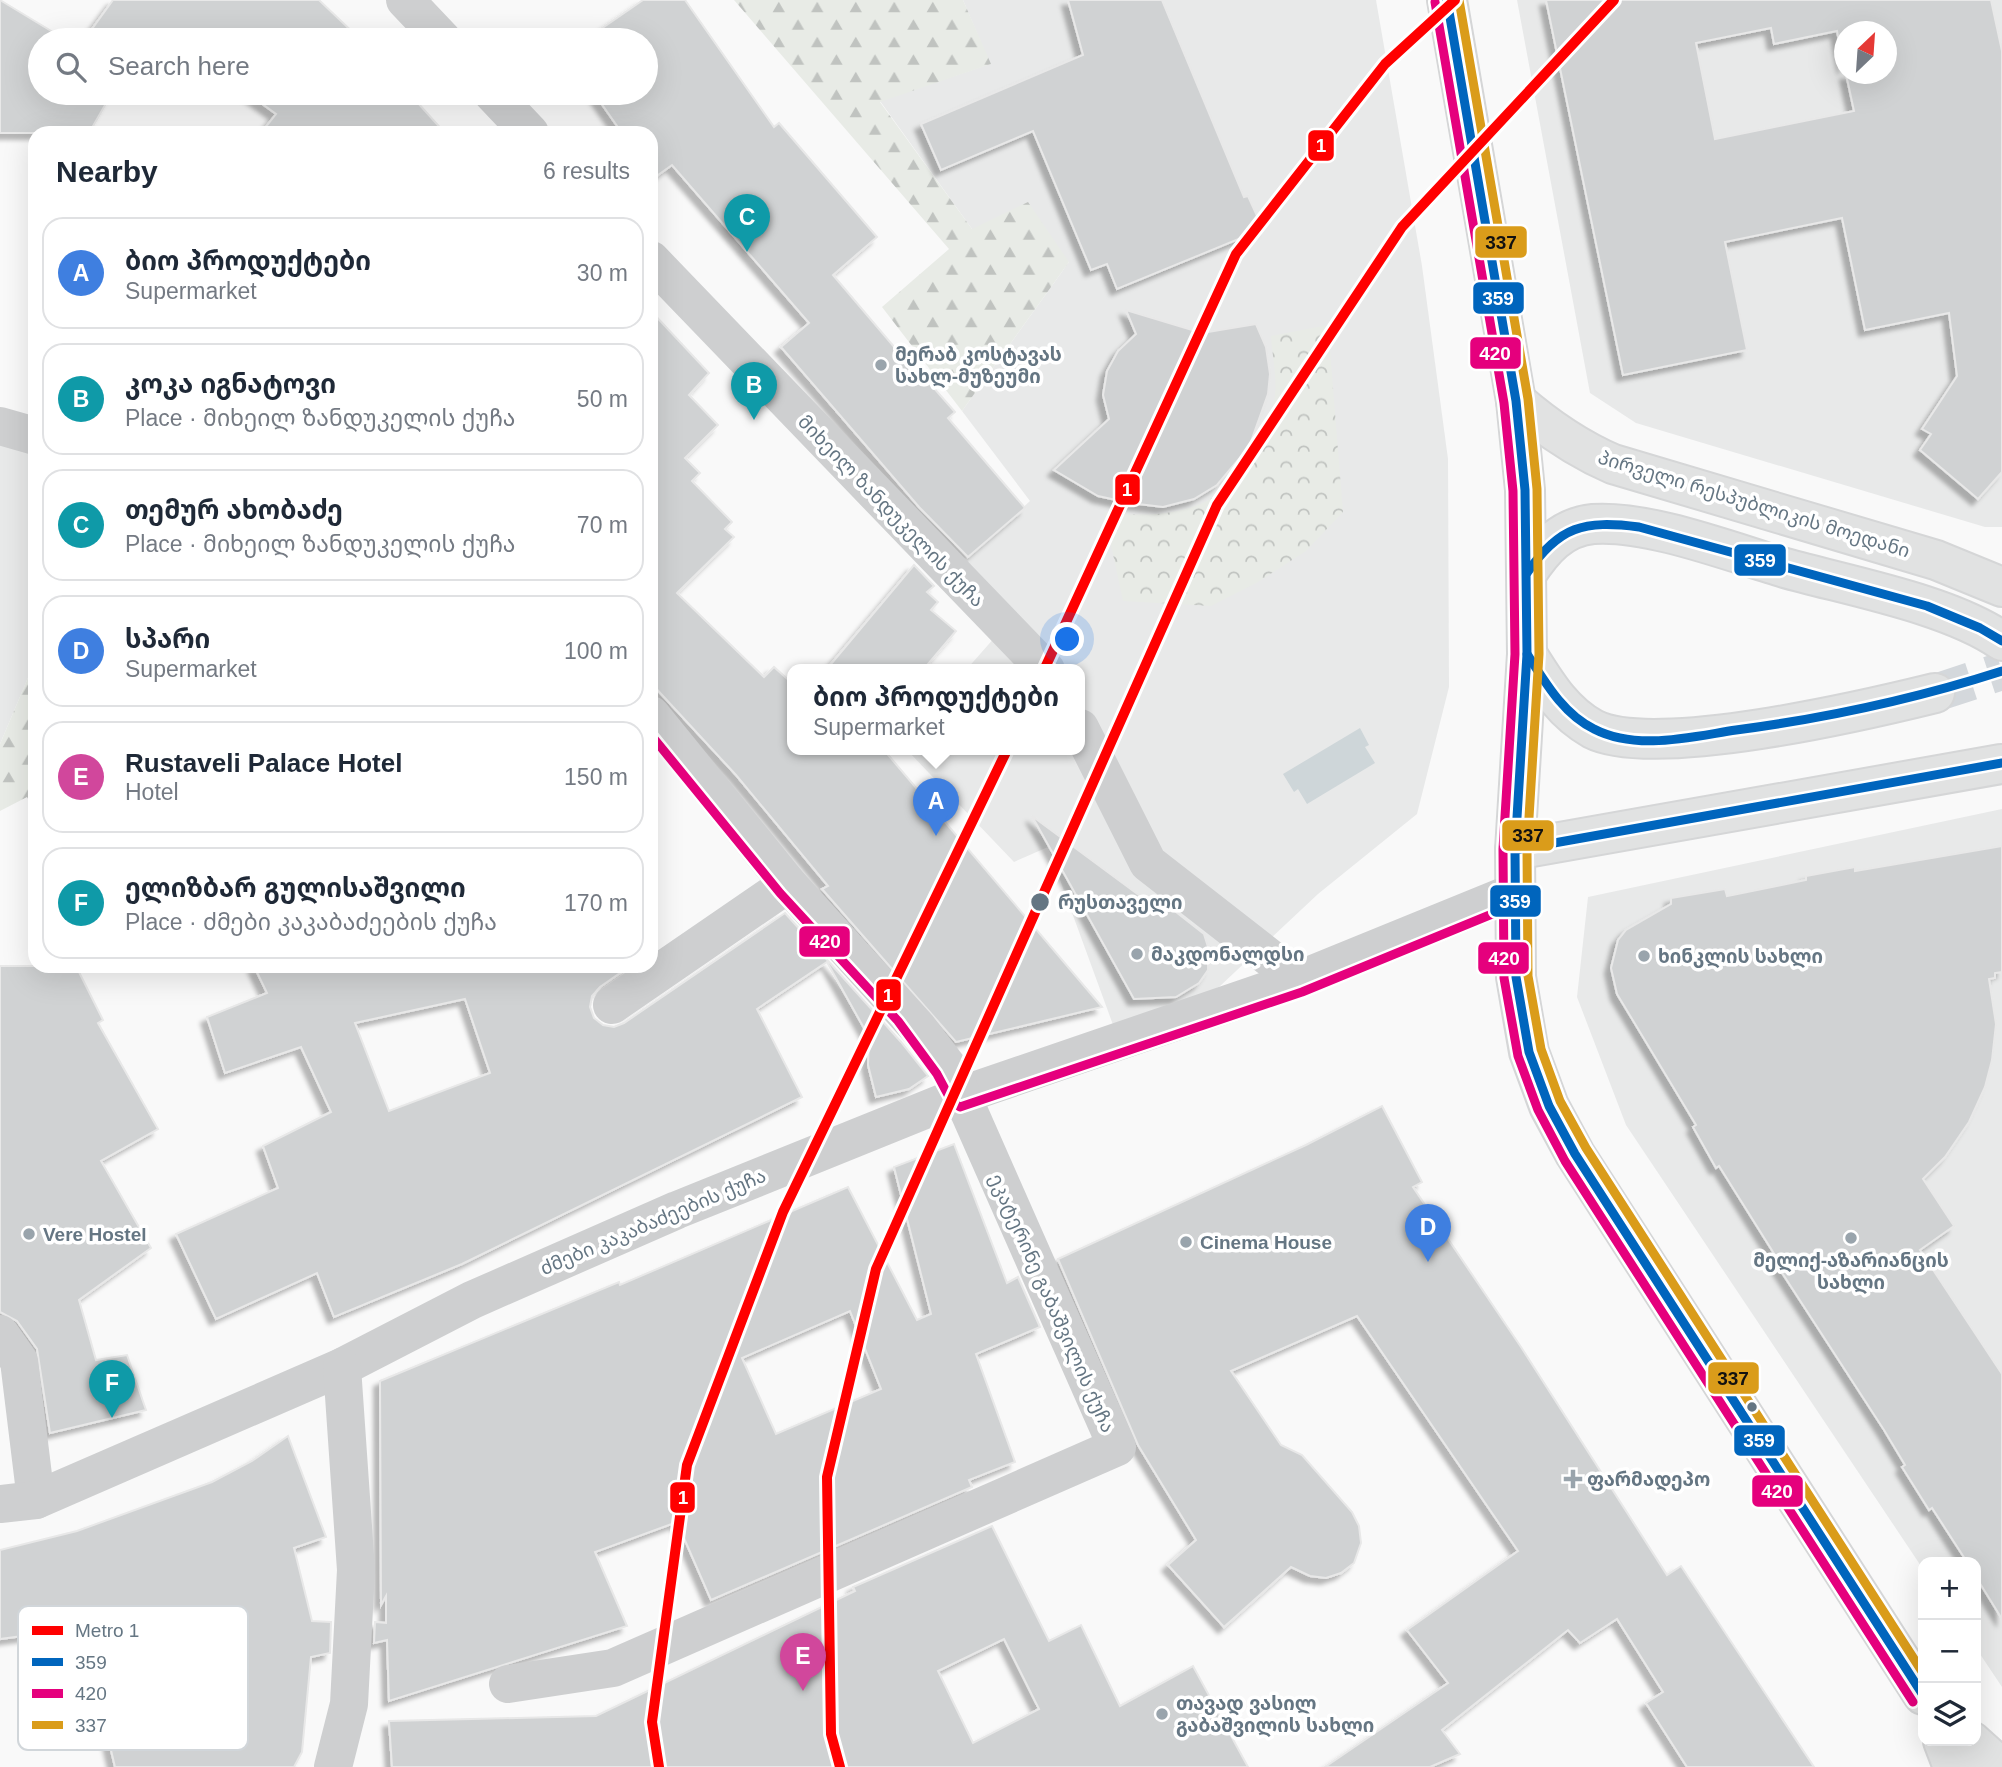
<!DOCTYPE html>
<meta charset="utf-8">
<style>
body{margin:0;font-family:Arial,"Noto Sans Georgian",sans-serif;background:#f6f6f7;color:#1f2937}
.controls{position:absolute;right:21px;bottom:21px;display:grid;overflow:hidden;border-radius:14px;box-shadow:0 7px 28px #0002}
.controls button{width:63px;height:63px;display:grid;place-items:center;padding:0;border:0;border-bottom:2px solid #e0e1e3;background:#fff;color:#1f2937;font:35px sans-serif}
.compass{position:absolute;left:1834px;top:21px;width:63px;height:63px;border-radius:50%;background:#fff;box-shadow:0 7px 28px #0002;rotate:25deg}
.you{position:absolute;left:1068px;top:640px;width:24px;height:24px;margin:-18px;border:5px solid #fff;border-radius:50%;background:#1a73e8;box-shadow:0 0 0 10px #1a73e833}
.badge{display:grid;place-items:center;width:46px;height:46px;border-radius:50%;background:#b45309;color:#fff;font-size:23px;font-weight:700}
.pin{position:absolute;translate:-50% -58px;filter:drop-shadow(0 2px 4px #0008)}
.pin::after{content:'';position:absolute;top:37px;width:24px;height:21px;background:inherit;clip-path:polygon(0 0,100% 0,50% 100%)}
.popup{position:absolute;left:787px;top:664px;width:298px;height:91px;box-sizing:border-box;display:grid;place-content:center;border-radius:14px;background:#fff;filter:drop-shadow(0 2px 5px #0005);font-size:23px;white-space:nowrap;color:#747a83}
.popup b{font-size:26px;color:#1f2937}
.popup::after{content:'';position:absolute;left:50%;top:100%;margin-left:-14px;border:14px solid transparent;border-top-color:#fff}
.list{margin:0;padding:0;list-style:none}
h2{display:flex;justify-content:space-between;align-items:center;height:91px;margin:0;padding:0 28px;font-size:30px}
h2 small{font-size:23px;font-weight:400;color:#747a83}
.list li{display:grid;grid-template-columns:46px 1fr auto;gap:21px;align-items:center;box-sizing:border-box;height:112px;margin:0 14px 14px;padding:0 14px;border:2px solid #e0e1e3;border-radius:21px}
.list b{display:block;font-size:26px;white-space:nowrap}
.list p{margin:0;font-size:23px;white-space:nowrap;color:#747a83}
.list em{font-size:23px;font-style:normal;color:#747a83}
.icon{flex:none;width:38px;height:38px;fill:none;stroke:currentColor;stroke-width:2;stroke-linecap:round;stroke-linejoin:round}
.map{position:relative;flex:none;width:2002px;height:1767px;overflow:hidden}
.search{position:absolute;background:#fff;box-shadow:0 7px 28px #0002;left:28px;top:28px;width:630px;height:77px;display:flex;align-items:center;gap:18px;box-sizing:border-box;padding:0 24px;border-radius:38px;color:#747a83;font-size:26px}
.panel{position:absolute;background:#fff;box-shadow:0 7px 28px #0002;left:28px;top:126px;width:630px;height:847px;border-radius:21px}
.map>svg:first-child{display:block}
</style>
<div class="map">
<svg width="2002" height="1767" viewBox="0 0 2002 1767">
<defs>
<pattern id="forest-firs" width="22" height="20" patternUnits="userSpaceOnUse" patternTransform="scale(1.75)"><rect width="22" height="20" fill="#e8ebe6"/><path d="M5 1l3.5 6h-7zM16 11l3.5 6h-7z" fill="#c0c3c0"/></pattern>
<pattern id="park-crowns" width="20" height="18" patternUnits="userSpaceOnUse" patternTransform="scale(1.75)"><rect width="20" height="18" fill="#e8ebe6"/><path d="M2 6a3 3 0 1 1 6 0M12 15a3 3 0 1 1 6 0" fill="none" stroke="#c0c3c0"/></pattern>
<filter id="shadow"><feDropShadow dx="-6" dy="6" stdDeviation="2" flood-color="#0004"/></filter>
</defs>
<rect width="100%" height="100%" fill="#f9f9f9"/>
<g fill="#e8e9e9" fill-rule="evenodd">
<path d="M963 0H1376L1422 266 1448 459 1449 687 1417 814 1318 894 1219 987 1116 1033 1048 847 1014 862 907 750H1080V670H966L1003 628 951 574 1030 501 962 411 1069 262 972 229 880 101 990 64Z"/>
<path d="M1517 0H2002V527H1985L1636 423 1590 393ZM1844 32H1886V74H1844Z"/>
<path d="M0 440 35 450V661L0 744Z"/>
<path d="M2002 809V1687L1976 1648V1562H1923V1569L1626 1125 1577 997 1588 897Z"/>
</g>
<g fill="url(#forest-firs)">
<path d="M734 0H963L991 64 880 102 972 229 1028 202 1069 262 962 411 882 307 949 249Z"/>
<path d="M35 661V811L27 797 0 811V744Z"/>
</g>
<path fill="url(#park-crowns)" d="M1328 325 1343 512 1306 551 1258 582 1211 606 1123 601 1104 512C1179 522 1242 505 1266 426 1269 416 1274 405 1275 395 1277 376 1272 354 1271 336Z"/>
<path fill="#ced6d9" d="M1360 728 1369 745 1365 747 1375 763 1307 804 1298 789 1294 792 1283 774Z"/>
<g fill="#d0d2d3" stroke="#e8e8e8" stroke-width="2" fill-rule="evenodd" filter="url(#shadow)">
<path d="M0 0 66 40H40V93H112L89 133H0Z"/>
<path d="M113 0H319L361 40H84Z"/>
<path d="M643 0H685L774 127 779 123 877 237 833 275 923 381 926 379 955 412 948 418 1025 508 968 557 919 507 781 347 809 323 672 165 651 180V133H622L594 93H646V40H585Z"/>
<path d="M1068 0H1162L1244 197 1248 196 1263 229 1117 289 1107 264 1091 270 1033 131 941 170 921 124 1083 55Z"/>
<path d="M1546 0H1991L2002 51V472L1978 499 1920 450 1931 434 1922 429 1957 376 1949 313 1865 330 1842 218 1725 242 1747 350 1623 375ZM1771 28 1774 44 1837 31 1844 68V32H1886V74H1846L1854 111 1715 139 1696 43Z"/>
<path d="M247 93H409L445 133H261L276 114Z"/>
<path d="M1126 310 1202 333 1256 324 1266 347 1270 374 1268 394 1249 447 1217 485 1194 499 1163 507 1130 503 1098 496 1054 470 1109 419 1103 395 1107 371 1118 351 1136 334Z"/>
<path d="M651 311 709 373 689 395 718 425 685 458 700 473 692 481 732 522 725 529 734 537 677 593 764 677 774 667 793 684V750H884L1102 1007 956 1042 822 889 828 886 736 775 651 683Z"/>
<path d="M914 565 934 586 927 592 938 602 931 610 956 631 923 670H826Z"/>
<path d="M1032 816 1155 907 1167 905 1204 934 1208 947V970L1199 983 1176 997 1134 999Z"/>
<path d="M2002 846V972L1995 973V978L1989 979 1996 1024 1992 1060 1985 1087 1969 1122 1945 1157 1923 1179 1954 1226 1920 1250 2002 1374V1619L1976 1577V1562H1967L1932 1508 1929 1510 1902 1467 1905 1465 1884 1430 1775 1262 1778 1260 1719 1166 1716 1168 1693 1127 1696 1125 1617 994 1611 968 1618 940 1626 930 1671 904V898L1725 889 1727 896 1806 880V876L1855 867V871Z"/>
<path d="M785 913 901 1042 928 1076 909 1089 876 1097 868 1065 869 1037 827 962 757 1009 802 1097 462 1264 334 1317 317 1273 216 1319 176 1234 278 1188 263 1146 331 1112 301 1047 225 1073 207 1017 267 993 254 966H630L600 987 592 996 590 1007 594 1018 603 1025 614 1027 624 1023ZM465 999 490 1073 389 1111 355 1023Z"/>
<path d="M0 966H76L103 1020 98 1023 158 1129 101 1161 151 1248 79 1300 96 1360 127 1355 146 1410 50 1433 37 1349 17 1321 0 1312Z"/>
<path d="M1382 1106 1422 1182 1413 1187 1521 1347 1667 1575 1681 1566 1814 1767H1687L1646 1703 1663 1692 1617 1619 1580 1643 1568 1630 1442 1730 1460 1754 1430 1767H1325L1448 1683 1407 1630 1518 1551 1357 1316 1231 1371 1281 1445 1302 1455 1352 1512 1359 1526 1361 1543 1354 1563 1341 1573 1326 1578 1310 1576 1291 1567 1224 1627 1168 1565 1196 1540 1138 1445 1058 1259 1306 1145Z"/>
<path d="M954 1144 1007 1283 1018 1277 1040 1327 976 1354 1015 1462 969 1480 972 1487 711 1600 677 1522 595 1552 627 1626 389 1701 387 1640 374 1643 375 1622 386 1623V1596L381 1605 380 1381 619 1282 620 1285 848 1187 917 1320 931 1314 894 1167ZM850 1311 881 1389 776 1434 742 1358Z"/>
<path d="M288 1436 326 1537 294 1548 312 1621 331 1622 330 1653 311 1657 302 1752 294 1767H115L82 1628 0 1639V1550L77 1531 212 1482 252 1461Z"/>
<path d="M992 1526 1049 1641 1081 1625 1120 1706 1193 1666 1248 1767H392L389 1721 596 1716 855 1591 853 1587ZM1004 1639 1039 1709 973 1743 938 1671Z"/>
</g>
<g fill="none" stroke-linecap="round" stroke-linejoin="round">
<path stroke="#d4d8dc" stroke-width="38" stroke-dasharray="38 19" stroke-linecap="butt" d="M1935 693 2002 671"/>
<defs>
<g id="major">
<path d="M1447 0 1516 401 1525 490 1527 654 1515 850 1516 977 1529 1052 1549 1106 1575 1154 1923 1695"/>
<path d="M1516 401C1547 428 1576 448 1613 464L1936 560 2002 587"/>
<path d="M1527 573C1543 549 1561 527 1593 524 1648 520 1731 552 1785 568 1849 586 1949 604 2002 641"/>
<path d="M1527 654C1546 684 1562 712 1593 729 1653 760 1866 710 1935 693"/>
<path d="M1515 850 2001 764"/>
<path d="M1943 1741 1953 1767"/>
<path d="M1971 1741 2000 1767"/>
</g>
</defs>
<use href="#major" stroke="#d5d6d7" stroke-width="42"/>
<g stroke="#cecfd0" stroke-width="38">
<path d="M405 0 443 40"/>
<path d="M492 93 530 133"/>
<path d="M651 260 1046 670"/>
<path d="M0 426 35 436"/>
<path d="M1080 728 1148 863 1298 980"/>
<path d="M612 1005 788 884"/>
<path d="M0 1334 19 1361 36 1500"/>
<path d="M0 1504 36 1500 342 1367 472 1300 677 1210 962 1095 1298 980 1514 892"/>
<path d="M508 1684 613 1668 1117 1447 951 1071 918 1028 788 884 651 715"/>
<path d="M333 1767 349 1704 356 1570 342 1367"/>
</g>
<use href="#major" stroke="#e1e2e2" stroke-width="38"/>
<defs>
<g id="bus-1">
<path d="M1447 0 1516 401 1525 490 1527 654 1515 850 1516 977 1529 1052 1549 1106 1575 1154 1923 1695"/>
<path d="M1527 573C1559 526 1584 520 1639 527L1927 606 1980 628 2002 641"/>
<path d="M1527 654C1545 682 1563 714 1594 729 1637 751 1690 737 1736 730 1827 718 1915 699 2002 671"/>
<path d="M1515 850 2002 763"/>
</g>
<g id="bus-2">
<path d="M1435 2 1504 403 1513 491 1515 654 1503 849 1504 978 1518 1056 1538 1110 1565 1161 1913 1702"/>
<path d="M651 735 780 893 898 1021 937 1074 952 1102 960 1107 1302 992 1519 903"/>
</g>
<path id="bus-3" d="M1459 0 1528 399 1537 489 1539 654 1527 850 1528 976 1541 1049 1560 1101 1586 1148 1923 1673"/>
</defs>
<use href="#bus-1" stroke="#fff" stroke-width="14"/>
<use href="#bus-2" stroke="#fff" stroke-width="14"/>
<use href="#bus-3" stroke="#fff" stroke-width="14"/>
<use href="#bus-1" stroke="#0065bd" stroke-width="9"/>
<use href="#bus-2" stroke="#e5007d" stroke-width="9"/>
<use href="#bus-3" stroke="#da9c1a" stroke-width="9"/>
<defs>
<g id="metro-1">
<path d="M1044 670 1236 254 1385 64 1455 0"/>
<path d="M659 1767 652 1722 687 1465 783 1212 1007 750"/>
<path d="M840 1767 831 1734 827 1477 876 1269 1217 505 1402 227 1614 0"/>
</g>
</defs>
<use href="#metro-1" stroke="#fff" stroke-width="16"/>
<use href="#metro-1" stroke="#f00" stroke-width="10"/>
</g>
<g fill="#99a4ac" stroke="#fff" stroke-width="2.5">
<circle cx="881" cy="365" r="7"/>
<circle cx="1137" cy="954" r="7"/>
<circle cx="1644" cy="956" r="7"/>
<circle cx="29" cy="1234" r="7"/>
<circle cx="1851" cy="1238" r="7"/>
<circle cx="1186" cy="1242" r="7"/>
<path d="M1569.5 1468.5h7v7h7v7h-7v7h-7v-7h-7v-7h7z"/>
<circle cx="1162" cy="1714" r="7"/>
</g>
<g fill="#657683" stroke="#fff" stroke-width="2.5">
<circle cx="1040" cy="902" r="10"/>
<circle cx="1752" cy="1407" r="6"/>
</g>
<g text-anchor="middle" dominant-baseline="central" stroke-width="7" stroke-linejoin="round" paint-order="stroke">
<g font-size="19" font-weight="bold" fill="#657683" stroke="#fff" text-anchor="start">
<text x="895" y="354">მერაბ კოსტავას<tspan x="895" dy="22">სახლ-მუზეუმი</tspan></text>
<text x="1151" y="954">მაკდონალდსი</text>
<text x="1658" y="956">ხინკლის სახლი</text>
<text x="43" y="1234">Vere Hostel</text>
<text x="1200" y="1242">Cinema House</text>
<text x="1851" y="1260" text-anchor="middle">მელიქ-აზარიანცის<tspan x="1851" dy="22">სახლი</tspan></text>
<text x="1587" y="1479">ფარმადეპო</text>
<text x="1176" y="1703">თავად ვასილ<tspan x="1176" dy="22">გაბაშვილის სახლი</tspan></text>
</g>
<g font-size="19" fill="#657683" stroke="#fff">
<text transform="translate(1754 504) rotate(17)">პირველი რესპუბლიკის მოედანი</text>
<text transform="translate(891 511) rotate(46)">მიხეილ ზანდუკელის ქუჩა</text>
<text transform="translate(653 1222) rotate(-23)">ძმები კაკაბაძეების ქუჩა</text>
<text transform="translate(1052 1303) rotate(66)">ეკატერინე გაბაშვილის ქუჩა</text>
</g>
<g font-size="19" font-weight="bold" fill="#657683" stroke="#fff" text-anchor="start">
<text x="1058" y="902">რუსთაველი</text>
</g>
</g>
<rect x="18" y="1606" width="230" height="144" rx="10" fill="#fff" stroke="#d1d6da" stroke-width="2"/>
<rect x="32" y="1626" width="31" height="9" fill="#f00"/>
<rect x="32" y="1658" width="31" height="8" fill="#0065bd"/>
<rect x="32" y="1689" width="31" height="9" fill="#e5007d"/>
<rect x="32" y="1721" width="31" height="8" fill="#da9c1a"/>
<g font-size="19" fill="#657683">
<text x="75" y="1637">Metro 1</text>
<text x="75" y="1669">359</text>
<text x="75" y="1700">420</text>
<text x="75" y="1732">337</text>
</g>
<g stroke="#fff" stroke-width="2.5">
<rect x="1307" y="129" width="28" height="33" rx="7" fill="#f00"/>
<rect x="1474" y="225" width="54" height="34" rx="7" fill="#da9c1a"/>
<rect x="1472" y="281" width="53" height="34" rx="7" fill="#0065bd"/>
<rect x="1469" y="336" width="53" height="34" rx="7" fill="#e5007d"/>
<rect x="1114" y="473" width="27" height="33" rx="7" fill="#f00"/>
<rect x="1733" y="543" width="54" height="34" rx="7" fill="#0065bd"/>
<rect x="1501" y="819" width="54" height="33" rx="7" fill="#da9c1a"/>
<rect x="1489" y="884" width="53" height="34" rx="7" fill="#0065bd"/>
<rect x="798" y="925" width="53" height="33" rx="7" fill="#e5007d"/>
<rect x="1477" y="941" width="53" height="34" rx="7" fill="#e5007d"/>
<rect x="875" y="978" width="27" height="34" rx="7" fill="#f00"/>
<rect x="1707" y="1361" width="53" height="34" rx="7" fill="#da9c1a"/>
<rect x="1733" y="1424" width="53" height="33" rx="7" fill="#0065bd"/>
<rect x="1751" y="1474" width="53" height="34" rx="7" fill="#e5007d"/>
<rect x="669" y="1481" width="27" height="33" rx="7" fill="#f00"/>
</g>
<g font-size="19" text-anchor="middle" font-weight="bold" fill="#fff">
<text x="1321" y="152">1</text>
<text x="1498" y="305">359</text>
<text x="1495" y="360">420</text>
<text x="1127" y="496">1</text>
<text x="1760" y="567">359</text>
<text x="1515" y="908">359</text>
<text x="825" y="948">420</text>
<text x="1504" y="965">420</text>
<text x="888" y="1002">1</text>
<text x="1759" y="1447">359</text>
<text x="1777" y="1498">420</text>
<text x="683" y="1504">1</text>
</g>
<g font-size="19" text-anchor="middle" font-weight="bold" fill="#111">
<text x="1501" y="249">337</text>
<text x="1528" y="842">337</text>
<text x="1733" y="1385">337</text>
</g>
</svg>
<div class="controls">
<button>+</button>
<button>−</button>
<button><svg class="icon" aria-label="layers" viewBox="0 0 24 24"><path d="M12 4l9 5-9 5-9-5zM3 14l9 5 9-5"/></svg></button>
</div>
<svg class="compass" viewBox="-18 -18 36 36"><path d="M0-13l5 13h-10z" fill="#e53935"/><path d="M0 13l5-13h-10z" fill="#747a83"/></svg>
<div class="you"></div>
<div class="pin badge" style="left:936px;top:836px;background:#3f7fe0">A</div>
<div class="popup"><b>ბიო პროდუქტები</b>Supermarket</div>
<div class="pin badge" style="left:754px;top:420px;background:#0f9aa8">B</div>
<div class="pin badge" style="left:747px;top:252px;background:#0f9aa8">C</div>
<div class="pin badge" style="left:1428px;top:1262px;background:#3f7fe0">D</div>
<div class="pin badge" style="left:803px;top:1691px;background:#d1479c">E</div>
<div class="pin badge" style="left:112px;top:1418px;background:#0f9aa8">F</div>
<div class="search"><svg class="icon" aria-label="search" viewBox="0 0 24 24"><circle cx="10" cy="10" r="6"/><path d="M15 15l6 6"/></svg>Search here</div>
<section class="panel">
<h2>Nearby<small>6 results</small></h2>
<ul class="list">
<li><span class="badge" style="background:#3f7fe0">A</span><div><b>ბიო პროდუქტები</b><p>Supermarket</p></div><em>30 m</em></li>
<li><span class="badge" style="background:#0f9aa8">B</span><div><b>კოკა იგნატოვი</b><p>Place · მიხეილ ზანდუკელის ქუჩა</p></div><em>50 m</em></li>
<li><span class="badge" style="background:#0f9aa8">C</span><div><b>თემურ ახობაძე</b><p>Place · მიხეილ ზანდუკელის ქუჩა</p></div><em>70 m</em></li>
<li><span class="badge" style="background:#3f7fe0">D</span><div><b>სპარი</b><p>Supermarket</p></div><em>100 m</em></li>
<li><span class="badge" style="background:#d1479c">E</span><div><b>Rustaveli Palace Hotel</b><p>Hotel</p></div><em>150 m</em></li>
<li><span class="badge" style="background:#0f9aa8">F</span><div><b>ელიზბარ გულისაშვილი</b><p>Place · ძმები კაკაბაძეების ქუჩა</p></div><em>170 m</em></li>
</ul>
</section>
</div>
